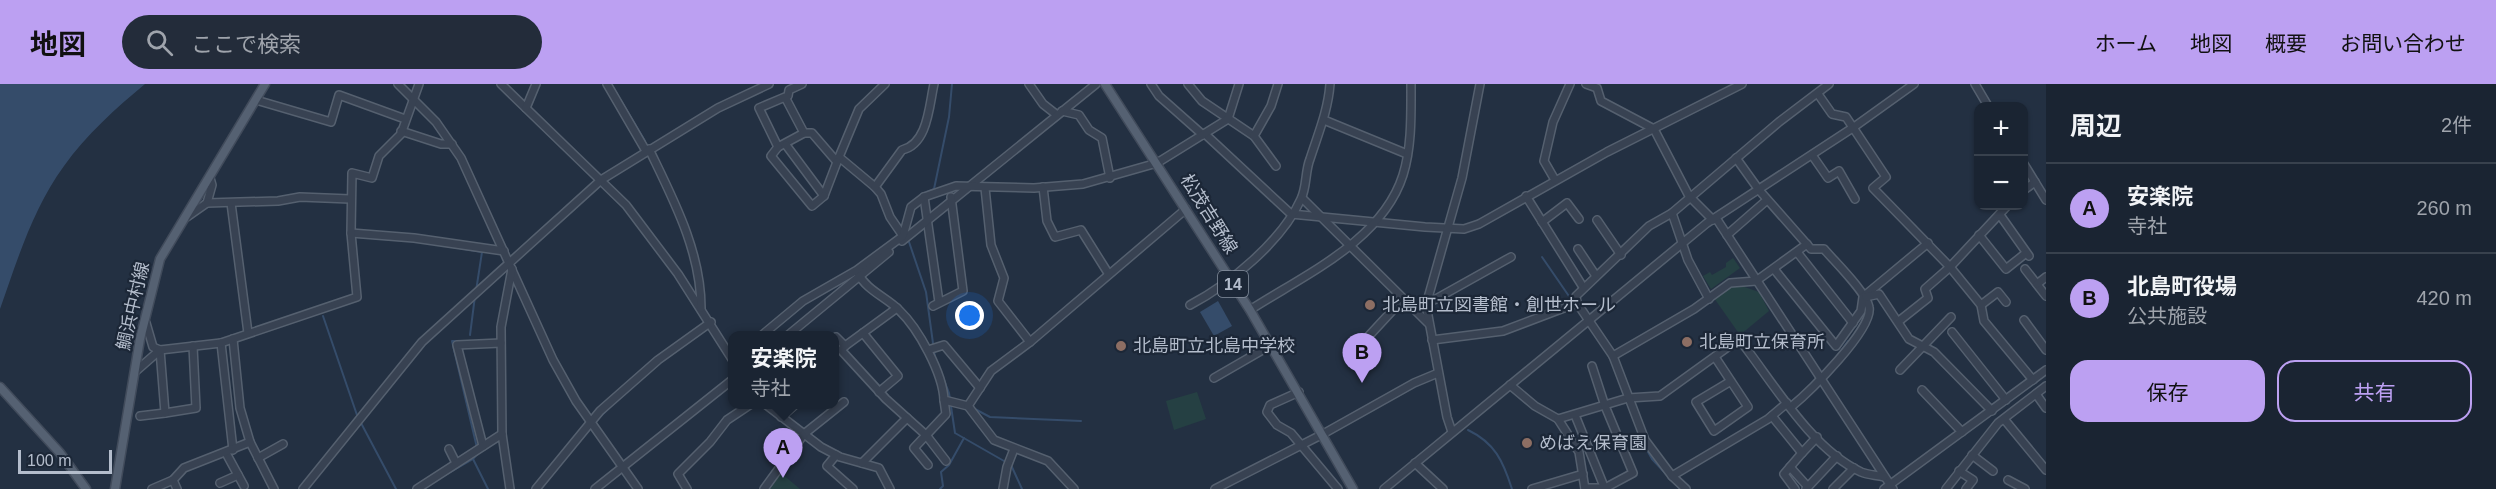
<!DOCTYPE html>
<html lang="ja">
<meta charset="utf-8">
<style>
body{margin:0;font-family:Helvetica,"Noto Sans JP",sans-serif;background:#232c3a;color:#f1f3f6}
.controls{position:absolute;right:18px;top:18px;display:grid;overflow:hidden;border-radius:12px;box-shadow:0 2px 4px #0004}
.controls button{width:54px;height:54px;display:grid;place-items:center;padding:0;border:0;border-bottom:2px solid #38414d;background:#1a2432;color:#f1f3f6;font:30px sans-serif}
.scale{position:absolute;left:18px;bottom:15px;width:94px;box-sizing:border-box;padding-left:6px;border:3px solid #b4bdcc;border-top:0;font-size:16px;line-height:21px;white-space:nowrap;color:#b4bdcc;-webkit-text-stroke:4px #1c2737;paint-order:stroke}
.you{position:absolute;left:970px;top:232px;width:21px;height:21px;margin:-15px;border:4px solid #fff;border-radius:50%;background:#1a73e8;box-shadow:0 0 0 9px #1a73e833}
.badge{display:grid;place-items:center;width:39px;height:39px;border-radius:50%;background:#bca0f2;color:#111;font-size:20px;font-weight:700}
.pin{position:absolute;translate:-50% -50px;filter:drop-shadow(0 2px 3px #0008)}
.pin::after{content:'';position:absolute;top:32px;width:21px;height:18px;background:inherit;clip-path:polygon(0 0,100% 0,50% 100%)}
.popup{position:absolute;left:728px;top:247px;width:111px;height:78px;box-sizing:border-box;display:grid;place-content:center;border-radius:12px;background:#1a2432;filter:drop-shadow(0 2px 4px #0005);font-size:20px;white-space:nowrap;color:#9fa4ac}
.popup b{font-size:22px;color:#f1f3f6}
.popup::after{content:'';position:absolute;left:50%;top:100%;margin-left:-12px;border:12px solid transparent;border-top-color:#1a2432}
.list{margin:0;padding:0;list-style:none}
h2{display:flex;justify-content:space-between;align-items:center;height:78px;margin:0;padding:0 24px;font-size:26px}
h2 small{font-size:20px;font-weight:400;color:#9fa4ac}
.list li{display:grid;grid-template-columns:39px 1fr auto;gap:18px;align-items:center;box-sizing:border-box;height:90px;padding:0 24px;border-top:2px solid #38414d}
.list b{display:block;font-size:22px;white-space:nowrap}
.list p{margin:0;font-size:20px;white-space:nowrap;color:#9fa4ac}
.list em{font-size:20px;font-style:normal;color:#9fa4ac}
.actions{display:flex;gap:12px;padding:18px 24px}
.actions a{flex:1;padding:14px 0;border:2px solid #bca0f2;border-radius:18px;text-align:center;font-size:21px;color:#bca0f2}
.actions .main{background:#bca0f2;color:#111}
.icon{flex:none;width:33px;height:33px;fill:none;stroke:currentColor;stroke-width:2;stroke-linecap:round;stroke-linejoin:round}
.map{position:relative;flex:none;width:2046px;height:405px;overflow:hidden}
header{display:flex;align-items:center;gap:36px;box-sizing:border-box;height:84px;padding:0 30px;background:#bca0f2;color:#111}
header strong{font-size:28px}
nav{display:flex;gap:33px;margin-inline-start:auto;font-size:21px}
.search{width:420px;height:54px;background:#232c3a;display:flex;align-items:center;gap:15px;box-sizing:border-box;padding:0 21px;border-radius:33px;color:#9fa4ac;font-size:22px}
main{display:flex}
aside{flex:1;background:#1a2432}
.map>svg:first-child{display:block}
</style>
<header>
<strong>地図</strong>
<div class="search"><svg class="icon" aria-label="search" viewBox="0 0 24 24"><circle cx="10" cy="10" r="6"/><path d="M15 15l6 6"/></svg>ここで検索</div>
<nav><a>ホーム</a><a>地図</a><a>概要</a><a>お問い合わせ</a></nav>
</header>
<main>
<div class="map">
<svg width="2046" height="405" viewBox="0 0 2046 405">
<rect width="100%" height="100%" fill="#233042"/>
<g fill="#254043">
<path d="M1733 174 1740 184 1711 205 1703 192 1710 188 1712 191 1726 183V179Z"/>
<path d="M1736 200 1759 208 1769 227 1740 251 1714 214Z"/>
<path d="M1197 308 1206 335 1174 346 1166 317Z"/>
<path d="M781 389 800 405H770Z"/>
</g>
<g fill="#354c6a">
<path d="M0 0H145C116 24 86 51 64 82 33 124 17 177 0 225Z"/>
<path d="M1218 217 1232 242 1214 252 1200 228Z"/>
</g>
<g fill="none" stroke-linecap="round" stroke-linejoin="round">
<g stroke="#354c6a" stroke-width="2">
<path d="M611 0 645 57"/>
<path d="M927 108 934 105 949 33 952 0"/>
<path d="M358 153 420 158"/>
<path d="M908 155 926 208 935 274"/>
<path d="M429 159 482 168 476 207"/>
<path d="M1542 173 1573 218"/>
<path d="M323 232 358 334"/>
<path d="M470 251 475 212"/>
<path d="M466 257H452L477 364"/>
<path d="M1836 274 1848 257"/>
<path d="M941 288 949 309 955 349 1011 381 1022 405"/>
<path d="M1789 320 1798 312"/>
<path d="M973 324 990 333 1081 337"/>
<path d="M597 336 616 317"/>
<path d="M361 339 396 405"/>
<path d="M1468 346C1495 359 1503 377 1512 405"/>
<path d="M1751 349 1769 338"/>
<path d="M1643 359 1652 375 1680 405"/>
<path d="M478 369 473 375 488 405"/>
<path d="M435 397 473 375"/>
<path d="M940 405 943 402 941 388 949 381 964 354"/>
</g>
<defs>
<g id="minor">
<path d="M398 0 436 38 461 74 553 276 576 317 638 405"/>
<path d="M501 0 626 121 678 190 732 275"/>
<path d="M607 0 646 67"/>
<path d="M885 0 859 25 839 73 875 103 881 110 890 133 903 152"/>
<path d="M1029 0 1043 20 1057 31"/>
<path d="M1151 0 1159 12 1203 51"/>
<path d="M1188 0 1202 17 1254 52 1276 82"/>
<path d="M1586 0 1597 4 1601 17 1654 45 1689 112 1713 136"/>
<path d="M1975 0 1988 22"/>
<path d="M1818 10 1832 30 1846 33 1886 93 1873 104 1950 183 1981 221 1984 237 2033 296"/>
<path d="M785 13 804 49 778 63 759 24 785 13 788 12 789 6 802 0"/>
<path d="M256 16 331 38 339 11 405 35"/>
<path d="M526 24 536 0"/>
<path d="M1062 27 1079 31 1089 46 1102 54 1110 94"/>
<path d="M1324 36 1407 70"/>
<path d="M401 47 441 60H452"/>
<path d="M804 49H812L837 78 839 74"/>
<path d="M1205 50 1291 130 1425 143 1464 145 1479 140 1607 68 1742 0"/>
<path d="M1254 52 1271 22 1278 0"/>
<path d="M786 61 824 112 837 78"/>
<path d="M778 63 771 72 812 122 824 112"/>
<path d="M649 65C673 115 701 167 701 224"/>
<path d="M1812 71 1828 94 1839 87 1855 115"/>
<path d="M1736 74 1759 106 1811 165H1824C1835 178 1866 208 1869 223 1874 245 1808 309 1791 323"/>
<path d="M2024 80 2046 116"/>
<path d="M1555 96 1544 77 1553 38 1570 0"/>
<path d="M875 103 902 66C928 60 929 22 934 0"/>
<path d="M1043 103 1047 137 1055 153 1081 146 1108 189"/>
<path d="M985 104 991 161 1004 194 998 217 1030 258"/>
<path d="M2024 106 2035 98"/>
<path d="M1526 112 1583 203"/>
<path d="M924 113 939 218"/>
<path d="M1302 114 1428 239"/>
<path d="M207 119 212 101 210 94"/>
<path d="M231 119 248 249"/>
<path d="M1672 129 1688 176 1709 215"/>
<path d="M2000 131 2029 172"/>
<path d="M187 133 207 119 278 117 300 113 350 115"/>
<path d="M1716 134 1893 405"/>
<path d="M1597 136 1621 171"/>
<path d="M1542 138 1567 119 1579 135"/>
<path d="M351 149 414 154 504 167"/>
<path d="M1727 151 1767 116"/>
<path d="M1979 151 2006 185 2026 169"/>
<path d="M902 157 1096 0"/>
<path d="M1578 165 1596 192"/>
<path d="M1797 168 1853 239"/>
<path d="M1774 185 1836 262 1861 227 1863 213 1928 159"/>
<path d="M2025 185 2046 212"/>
<path d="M858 189C866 206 886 213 899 226 919 245 943 290 944 316L968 322 994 356 1048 377 1074 405"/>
<path d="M2037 200 2046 193"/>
<path d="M1866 213 1879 210 1909 255 1934 268 1992 327"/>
<path d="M1427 216H1434L1511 173"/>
<path d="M1190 221C1230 200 1282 157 1301 115 1307 103 1305 87 1310 75 1318 50 1328 27 1330 0"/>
<path d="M1981 221 1998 208 2006 218"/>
<path d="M933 222 963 207 951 113"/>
<path d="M1250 226C1304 191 1382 157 1403 91 1412 62 1411 30 1411 0"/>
<path d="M2024 236 2046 266"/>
<path d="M1899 237 1928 214 1925 205 1950 183 2007 122"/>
<path d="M146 239 153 263 160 266 165 329 196 324 193 262"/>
<path d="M1952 248 2006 316"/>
<path d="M863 249 898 292 879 308"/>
<path d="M761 252 803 217 857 186 903 152 911 123 924 113 956 102 1034 104 1083 100 1157 79 1228 35 1239 0"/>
<path d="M787 252 889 168"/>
<path d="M836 253 845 262 841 266 886 315 926 351 946 377"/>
<path d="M233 255 240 324 250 358"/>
<path d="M1432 256 1503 247 1577 219"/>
<path d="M221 259 233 366"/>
<path d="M845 262 897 224"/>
<path d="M928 266 944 261 980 304"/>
<path d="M1354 268 1403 215"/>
<path d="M1613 272 1694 225 1730 199 1756 197 1807 160"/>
<path d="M1715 273 1748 323 1714 347 1696 318 1731 297"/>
<path d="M1900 286 1951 233"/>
<path d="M136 287 160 266 221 259 357 213 351 149 352 89 372 94 379 72 401 50 419 0"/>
<path d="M1214 294 1271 261"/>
<path d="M1510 301 1535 322 1558 335 1579 368 1585 405"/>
<path d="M1922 306 1962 348"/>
<path d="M1299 308 1270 321 1267 328 1277 341 1291 349 1338 405"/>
<path d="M2036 310 2046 324"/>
<path d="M765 320 821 363 840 373 879 384 890 405"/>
<path d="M968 322 991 287 1030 258 1186 125"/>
<path d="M1575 331 1605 405"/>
<path d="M140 332 165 329"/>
<path d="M1772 332 1802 369 1817 353"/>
<path d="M781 333 796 320"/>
<path d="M1558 335 1628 314 1660 312 1739 255C1773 298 1810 364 1861 388 1868 391 1876 391 1884 393"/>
<path d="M2004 335 2046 386"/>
<path d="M1452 348 1447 333 1426 221 1462 94 1480 0"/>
<path d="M483 362 457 261 501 259"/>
<path d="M449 365 456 379"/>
<path d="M226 369 244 402"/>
<path d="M836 371 827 382 853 405"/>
<path d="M1972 371 1993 387"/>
<path d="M258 374 283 360"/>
<path d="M862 379 907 334"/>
<path d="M1415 379 1443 405"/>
<path d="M928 381 914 364 946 330 944 316"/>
<path d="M1790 383 1808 403"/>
<path d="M1959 387 1973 396 1966 405"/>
<path d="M1672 392 1768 335 1787 319"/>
<path d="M173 396 177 405"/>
<path d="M2008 396 2025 405"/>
<path d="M220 399 238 391"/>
<path d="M1585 404H1605L1633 389 1605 322 1592 282"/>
<path d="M152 405 173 396 184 384 250 358 274 405"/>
<path d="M303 405 422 258 601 96 718 24 769 0"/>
<path d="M417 405 502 350"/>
<path d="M510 405 502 350 501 243 512 185"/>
<path d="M536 405 600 327 658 276 711 238"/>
<path d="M595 405 732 296"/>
<path d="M687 405 678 390 710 358 727 336 751 320"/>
<path d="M764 405 804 350 844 318"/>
<path d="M1003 405 1007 383 1014 365"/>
<path d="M1215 405 1323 350 1414 299 1438 289"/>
<path d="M1384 405 1707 139 1854 43 1914 0"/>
<path d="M1532 405 1583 390"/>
<path d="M1686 405 1672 392 1645 356 1613 272 1577 219 1576 212 1649 142 1672 129 1779 38 1829 0"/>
<path d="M1795 405 1784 390 1802 369"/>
<path d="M1806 405 1837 372"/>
<path d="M1833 405 1854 384"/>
<path d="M1884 405 2046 286"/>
<path d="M1946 405 1998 339 2046 302"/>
</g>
<g id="major">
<path d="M1105 0 1250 226 1353 405"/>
<path d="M0 303 60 369 86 405"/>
<path d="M115 405 140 255 160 175 265 0"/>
</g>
</defs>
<use href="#minor" stroke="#55606f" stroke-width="10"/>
<use href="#major" stroke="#414b5b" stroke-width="11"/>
<use href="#minor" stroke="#384252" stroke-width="7"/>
<use href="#major" stroke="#556172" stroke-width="8"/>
</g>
<g fill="#8d6e63" stroke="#1c2737" stroke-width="2">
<circle cx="1370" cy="221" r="6"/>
<circle cx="1687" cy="258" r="6"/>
<circle cx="1121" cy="262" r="6"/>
<circle cx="1527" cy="359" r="6"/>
</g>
<g text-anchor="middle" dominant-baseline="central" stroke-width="4.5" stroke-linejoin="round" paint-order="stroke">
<rect fill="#1c2737" stroke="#86909f" stroke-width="1.5" x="1218" y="187" width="30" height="26" rx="4.5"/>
<g font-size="16" font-weight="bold" fill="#b4bdcc">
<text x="1233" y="200">14</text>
</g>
<g font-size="18" fill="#b4bdcc" stroke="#1c2737">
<text transform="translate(1209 130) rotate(58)">松茂吉野線</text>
<text transform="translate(133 222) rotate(-77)">鯛浜中村線</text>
</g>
<g font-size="18" fill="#b4bdcc" stroke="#1c2737" text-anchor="start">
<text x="1382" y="221">北島町立図書館・創世ホール</text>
<text x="1699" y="258">北島町立保育所</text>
<text x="1133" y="262">北島町立北島中学校</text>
<text x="1539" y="359">めばえ保育園</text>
</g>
</g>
</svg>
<div class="controls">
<button>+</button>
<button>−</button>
</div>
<div class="scale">100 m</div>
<div class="you"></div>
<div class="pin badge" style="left:783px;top:394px">A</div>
<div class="popup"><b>安楽院</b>寺社</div>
<div class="pin badge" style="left:1362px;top:299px">B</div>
</div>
<aside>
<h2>周辺<small>2件</small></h2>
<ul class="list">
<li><span class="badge">A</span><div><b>安楽院</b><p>寺社</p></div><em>260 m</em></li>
<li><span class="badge">B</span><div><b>北島町役場</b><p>公共施設</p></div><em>420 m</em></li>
</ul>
<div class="actions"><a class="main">保存</a><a>共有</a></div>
</aside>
</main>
